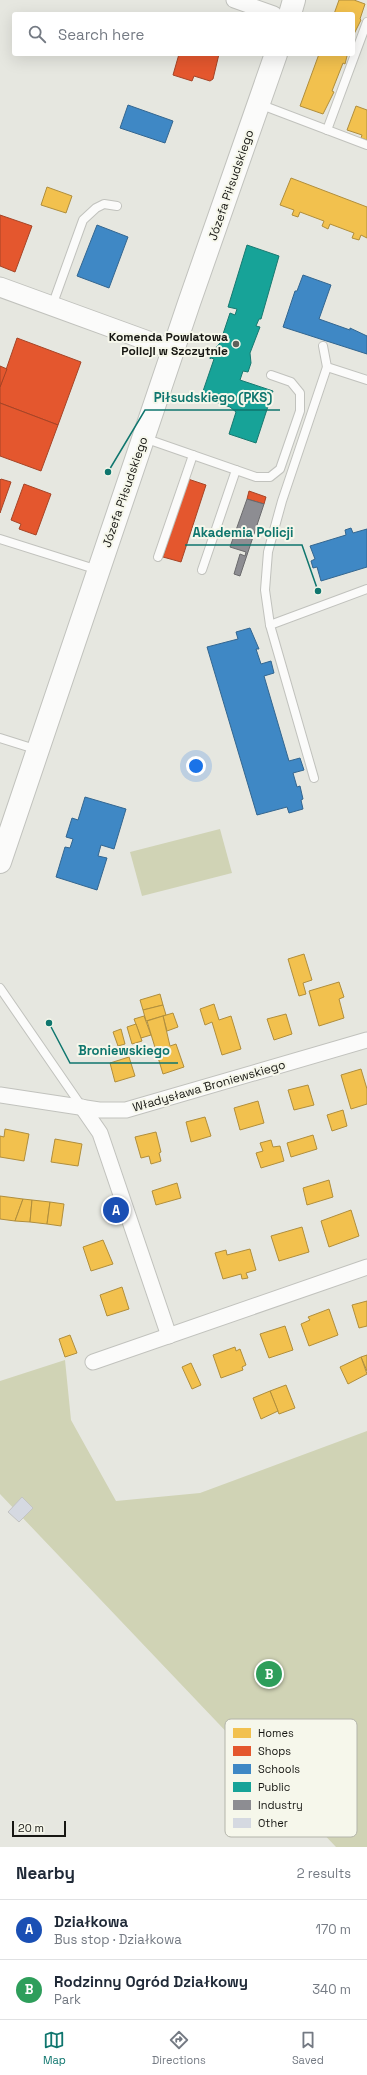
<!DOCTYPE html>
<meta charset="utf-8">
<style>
body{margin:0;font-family:"Space Grotesk",sans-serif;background:#f6f6f7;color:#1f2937}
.scale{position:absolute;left:12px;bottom:10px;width:54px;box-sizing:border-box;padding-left:4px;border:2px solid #171713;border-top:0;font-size:11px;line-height:14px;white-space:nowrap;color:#171713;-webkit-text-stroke:3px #f6f7eb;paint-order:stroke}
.you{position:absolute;left:196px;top:766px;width:14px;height:14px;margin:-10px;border:3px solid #fff;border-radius:50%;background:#1a73e8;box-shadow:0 0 0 6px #1a73e833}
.badge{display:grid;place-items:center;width:26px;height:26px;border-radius:50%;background:#0f766e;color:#fff;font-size:13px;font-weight:700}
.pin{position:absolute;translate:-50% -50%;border:2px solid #fff;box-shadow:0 1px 4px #0006}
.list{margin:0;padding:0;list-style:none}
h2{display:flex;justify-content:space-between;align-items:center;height:52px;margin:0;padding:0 16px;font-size:17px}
h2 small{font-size:13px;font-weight:400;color:#747a83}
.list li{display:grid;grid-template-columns:26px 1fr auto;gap:12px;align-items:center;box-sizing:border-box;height:60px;padding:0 16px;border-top:1px solid #e0e1e3}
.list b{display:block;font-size:15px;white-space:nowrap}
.list p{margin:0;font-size:13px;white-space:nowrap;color:#747a83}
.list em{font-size:13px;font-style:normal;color:#747a83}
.icon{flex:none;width:22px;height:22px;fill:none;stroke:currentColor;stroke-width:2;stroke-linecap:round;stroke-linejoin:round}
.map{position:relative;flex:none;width:367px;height:1847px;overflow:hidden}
.search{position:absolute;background:#fff;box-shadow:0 4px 16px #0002;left:12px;right:12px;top:12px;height:44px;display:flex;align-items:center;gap:10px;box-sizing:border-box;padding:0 14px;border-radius:4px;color:#747a83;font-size:15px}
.sheet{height:172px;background:#fff}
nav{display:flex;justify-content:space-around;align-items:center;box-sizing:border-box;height:56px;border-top:1px solid #e0e1e3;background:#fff;font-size:11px;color:#747a83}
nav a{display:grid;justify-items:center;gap:2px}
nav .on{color:#0f766e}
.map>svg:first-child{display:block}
</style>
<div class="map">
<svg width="367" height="1847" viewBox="0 0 367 1847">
<rect width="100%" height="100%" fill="#e6e7e0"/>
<g fill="#d0d3b5">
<path d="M220 829 232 873 142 896 130 852Z"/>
<path d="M65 1360 71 1420 116 1501 200 1493 367 1431V1847H336L0 1494V1381Z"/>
</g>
<g fill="#f2c14e" stroke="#b08e3c">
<path d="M339 0H354L365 4 360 19 361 20 353 36V14H334Z"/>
<path d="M319 54H346L347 56 345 64 343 63 332 91 334 92 323 114 300 106Z"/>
<path d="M356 106 367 110V140L361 138 362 135 347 130Z"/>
<path d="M291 178 367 207V238L361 235 359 240 352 238 354 233 330 224 328 229 322 226 324 221 300 212 298 217 292 215 294 210 280 205Z"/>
<path d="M47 187 72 196 66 213 41 205Z"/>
<path d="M304 954 312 980 303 983 306 994 299 996 288 959Z"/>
<path d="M339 982 344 997 339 999 344 1018 319 1026 309 991Z"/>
<path d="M160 994 163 1005 143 1010 140 1000Z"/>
<path d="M214 1004 219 1020 231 1016 241 1049 222 1055 212 1022 205 1025 200 1009Z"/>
<path d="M163 1005 166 1015 146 1021 143 1010Z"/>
<path d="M173 1013 178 1027 167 1031 163 1016Z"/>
<path d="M286 1014 292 1034 274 1040 267 1019Z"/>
<path d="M144 1016 151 1035 141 1038 134 1019Z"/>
<path d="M163 1016 170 1046 176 1044 184 1067 163 1074 147 1021Z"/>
<path d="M136 1024 142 1041 132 1044 127 1027Z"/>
<path d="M121 1029 125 1044 118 1046 113 1032Z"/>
<path d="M129 1057 135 1076 115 1082 110 1063Z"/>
<path d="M361 1069 367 1089V1104L351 1109 341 1075Z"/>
<path d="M308 1085 314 1105 294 1110 288 1090Z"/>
<path d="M258 1101 264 1123 240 1130 234 1108Z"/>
<path d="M343 1110 347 1126 332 1131 327 1115Z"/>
<path d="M205 1117 211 1136 191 1142 186 1122Z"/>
<path d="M5 1129 29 1134 24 1161 0 1157V1136L4 1137Z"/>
<path d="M156 1132 161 1152 159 1153 161 1161 151 1164 149 1156 141 1158 135 1137Z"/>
<path d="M313 1135 317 1149 291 1157 287 1143Z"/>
<path d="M55 1139 82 1144 78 1166 51 1162Z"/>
<path d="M271 1140 273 1147 280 1146 284 1161 261 1168 256 1153 263 1151 260 1143Z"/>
<path d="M329 1180 333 1197 307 1205 303 1188Z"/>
<path d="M177 1183 181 1198 156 1205 152 1191Z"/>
<path d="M0 1196 23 1199 15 1221 0 1219Z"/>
<path d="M23 1199 32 1200 30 1222 15 1221Z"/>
<path d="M32 1200 50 1202 47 1224 30 1222Z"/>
<path d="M50 1202 64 1204 61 1226 47 1224Z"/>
<path d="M351 1210 359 1236 329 1247 321 1221Z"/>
<path d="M302 1227 309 1252 279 1261 271 1236Z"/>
<path d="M103 1240 113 1264 91 1271 83 1247Z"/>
<path d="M250 1249 256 1270 246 1273 248 1278 242 1279 241 1274 223 1279 215 1253 226 1250 227 1255Z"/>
<path d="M122 1287 129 1309 107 1316 100 1295Z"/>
<path d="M367 1301V1326L359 1328 352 1305Z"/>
<path d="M329 1309 338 1335 309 1346 301 1324 310 1320 308 1317Z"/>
<path d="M285 1326 293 1350 269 1358 260 1334Z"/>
<path d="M70 1335 77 1353 65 1357 59 1339Z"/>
<path d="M235 1347 236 1351 240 1349 246 1365 242 1367 243 1370 221 1378 213 1355Z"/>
<path d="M367 1355V1371L361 1357Z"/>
<path d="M361 1357 367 1374 348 1384 340 1367Z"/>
<path d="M191 1363 201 1385 192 1389 182 1367Z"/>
<path d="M286 1385 295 1408 279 1414 270 1391Z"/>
<path d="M270 1391 278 1411 261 1419 253 1398Z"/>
</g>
<g fill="#e4572e" stroke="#a64426">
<path d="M179 54H219L213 79 210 81 194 76 192 81 173 75Z"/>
<path d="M0 215 32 226 15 272 0 266Z"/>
<path d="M17 338 81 362 58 425 0 403V387Z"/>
<path d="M0 366 7 369 0 387Z"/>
<path d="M0 403 58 425 41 471 0 456Z"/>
<path d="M1 479 11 482 0 513V480Z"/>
<path d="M188 479 206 485 181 562 163 557Z"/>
<path d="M24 484 51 494 36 535 19 529 21 524 11 520Z"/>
<path d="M249 491 266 497 264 504 247 499Z"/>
</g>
<g fill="#3f88c5" stroke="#336690">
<path d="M128 105 173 121 165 143 120 128Z"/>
<path d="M97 225 128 237 109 288 77 276Z"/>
<path d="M303 275 331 285 319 319 350 330V328L367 336V354L283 327 295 291H297Z"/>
<path d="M351 528 353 533 367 529V567L321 581 317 567 313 568 311 561 315 559 310 546 346 535 345 530Z"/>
<path d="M250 628 259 649H256L261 664 271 661 274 673 264 676 289 761 300 758 304 770 293 773 297 787 300 786 303 799 301 800 303 809 289 813 287 807 257 815 207 647 238 639 236 632Z"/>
<path d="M85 797 126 809 114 849 101 845 98 856 107 858 97 890 56 877 65 847 70 848 73 839 66 837 72 818 78 820Z"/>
</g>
<path fill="#17a398" stroke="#177970" d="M247 245 279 256 261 319H259L256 326 260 327 250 353 251 363 248 372 243 371 240 380 273 391 256 443 229 434 236 412 230 407 201 397 214 359 211 358 210 359 211 353 220 343 230 313 235 315 237 309 228 307Z"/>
<path fill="#8d8d92" stroke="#6a6a6c" d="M247 499 264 504 240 576 234 574 240 554 245 556 246 552 230 547Z"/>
<path fill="#d5d9e1" stroke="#c3c4c2" d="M22 1497 33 1508 19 1522 8 1512Z"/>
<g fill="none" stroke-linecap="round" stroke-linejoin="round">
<defs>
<g id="service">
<path d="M259 104 367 145"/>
<path d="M327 130 367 22"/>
<path d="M52 306 83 220 96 208 104 204 117 206"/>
<path d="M323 346 327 367 367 380"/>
<path d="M144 438 256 477H270L280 469 300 411V393L291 382 271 375"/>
<path d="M0 539 98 570"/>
<path d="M158 557 193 455"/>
<path d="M202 570 236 470"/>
<path d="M270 625 367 589"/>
<path d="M0 738 38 750"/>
<path d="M314 778 270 625 265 590 268 552 282 501 327 367"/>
<path d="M0 988 82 1107"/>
</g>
<g id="minor">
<path d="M234 0 274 14"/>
<path d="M0 1095 99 1110H126L367 1040"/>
<path d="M82 1107 100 1133 169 1336"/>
<path d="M93 1362 367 1267"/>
</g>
<path id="tertiary" d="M0 287 173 350"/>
<g id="primary">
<path d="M290 14 294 0"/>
<path d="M0 862 189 303 276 54"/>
</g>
</defs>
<use href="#service" stroke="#c1c2bd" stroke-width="10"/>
<use href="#minor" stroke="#c1c2bd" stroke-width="17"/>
<use href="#tertiary" stroke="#c1c2bd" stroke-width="21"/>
<use href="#primary" stroke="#c1c2bd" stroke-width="24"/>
<use href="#service" stroke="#fbfbfa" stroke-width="8"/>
<use href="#minor" stroke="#fbfbfa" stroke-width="15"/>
<use href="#tertiary" stroke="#fbfbfa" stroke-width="19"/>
<use href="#primary" stroke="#fbfbfa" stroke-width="22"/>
</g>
<circle fill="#5f605b" stroke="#f6f7eb" stroke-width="1.5" cx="236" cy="344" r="4"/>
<g text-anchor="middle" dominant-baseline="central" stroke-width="4" stroke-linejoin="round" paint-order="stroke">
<g font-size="12" fill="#171713" stroke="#f6f7eb">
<text transform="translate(231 185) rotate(-71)">Józefa Piłsudskiego</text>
<text transform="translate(125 492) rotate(-71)">Józefa Piłsudskiego</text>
<text transform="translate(209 1086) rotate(-16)">Władysława Broniewskiego</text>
</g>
<g font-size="12" font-weight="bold" fill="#171713" stroke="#f6f7eb" text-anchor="end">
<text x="228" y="337">Komenda Powiatowa<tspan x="228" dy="14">Policji w Szczytnie</tspan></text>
</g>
</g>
<rect x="225" y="1719" width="132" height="118" rx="6" fill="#f6f7eb" stroke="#b3b4aa" stroke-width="1"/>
<rect x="233" y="1728" width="18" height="10" fill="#f2c14e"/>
<rect x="233" y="1746" width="18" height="10" fill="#e4572e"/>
<rect x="233" y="1764" width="18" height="10" fill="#3f88c5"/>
<rect x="233" y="1782" width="18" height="10" fill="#17a398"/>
<rect x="233" y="1800" width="18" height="10" fill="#8d8d92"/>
<rect x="233" y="1818" width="18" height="10" fill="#d5d9e1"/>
<g font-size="11" fill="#171713">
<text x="258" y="1737">Homes</text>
<text x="258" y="1755">Shops</text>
<text x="258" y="1773">Schools</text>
<text x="258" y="1791">Public</text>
<text x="258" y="1809">Industry</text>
<text x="258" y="1827">Other</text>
</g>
<path fill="none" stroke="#0f766e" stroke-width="1.5" d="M108 472L145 410H280M318 591L302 545H185M49 1023L70 1063H178"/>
<g fill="#0f766e" stroke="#f6f7eb" stroke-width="1.5">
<circle cx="108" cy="472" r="4"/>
<circle cx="318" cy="591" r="4"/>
<circle cx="49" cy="1023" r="4"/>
</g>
<g font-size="13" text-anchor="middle" font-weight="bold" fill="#0f766e" stroke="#f6f7eb" stroke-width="4" stroke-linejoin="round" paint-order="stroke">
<text x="213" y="402">Piłsudskiego (PKS)</text>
<text x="243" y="537">Akademia Policji</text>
<text x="124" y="1055">Broniewskiego</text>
</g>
</svg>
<div class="scale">20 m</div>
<div class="you"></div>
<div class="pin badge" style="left:116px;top:1210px;background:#1a4fb4">A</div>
<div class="pin badge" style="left:269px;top:1674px;background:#2e9e5b">B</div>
<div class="search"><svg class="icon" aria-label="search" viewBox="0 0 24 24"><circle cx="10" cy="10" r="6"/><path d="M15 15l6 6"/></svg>Search here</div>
</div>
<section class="sheet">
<h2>Nearby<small>2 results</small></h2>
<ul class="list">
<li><span class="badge" style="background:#1a4fb4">A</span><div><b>Działkowa</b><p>Bus stop · Działkowa</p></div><em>170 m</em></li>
<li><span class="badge" style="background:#2e9e5b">B</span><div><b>Rodzinny Ogród Działkowy</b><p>Park</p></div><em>340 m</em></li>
</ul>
</section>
<nav>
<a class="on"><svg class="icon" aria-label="map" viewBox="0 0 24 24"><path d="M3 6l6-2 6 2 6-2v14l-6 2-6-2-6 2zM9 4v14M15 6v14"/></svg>Map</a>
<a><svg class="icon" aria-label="directions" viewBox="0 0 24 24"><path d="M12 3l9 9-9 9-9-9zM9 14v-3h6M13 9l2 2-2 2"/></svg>Directions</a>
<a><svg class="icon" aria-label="saved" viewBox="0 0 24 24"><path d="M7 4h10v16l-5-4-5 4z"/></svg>Saved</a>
</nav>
